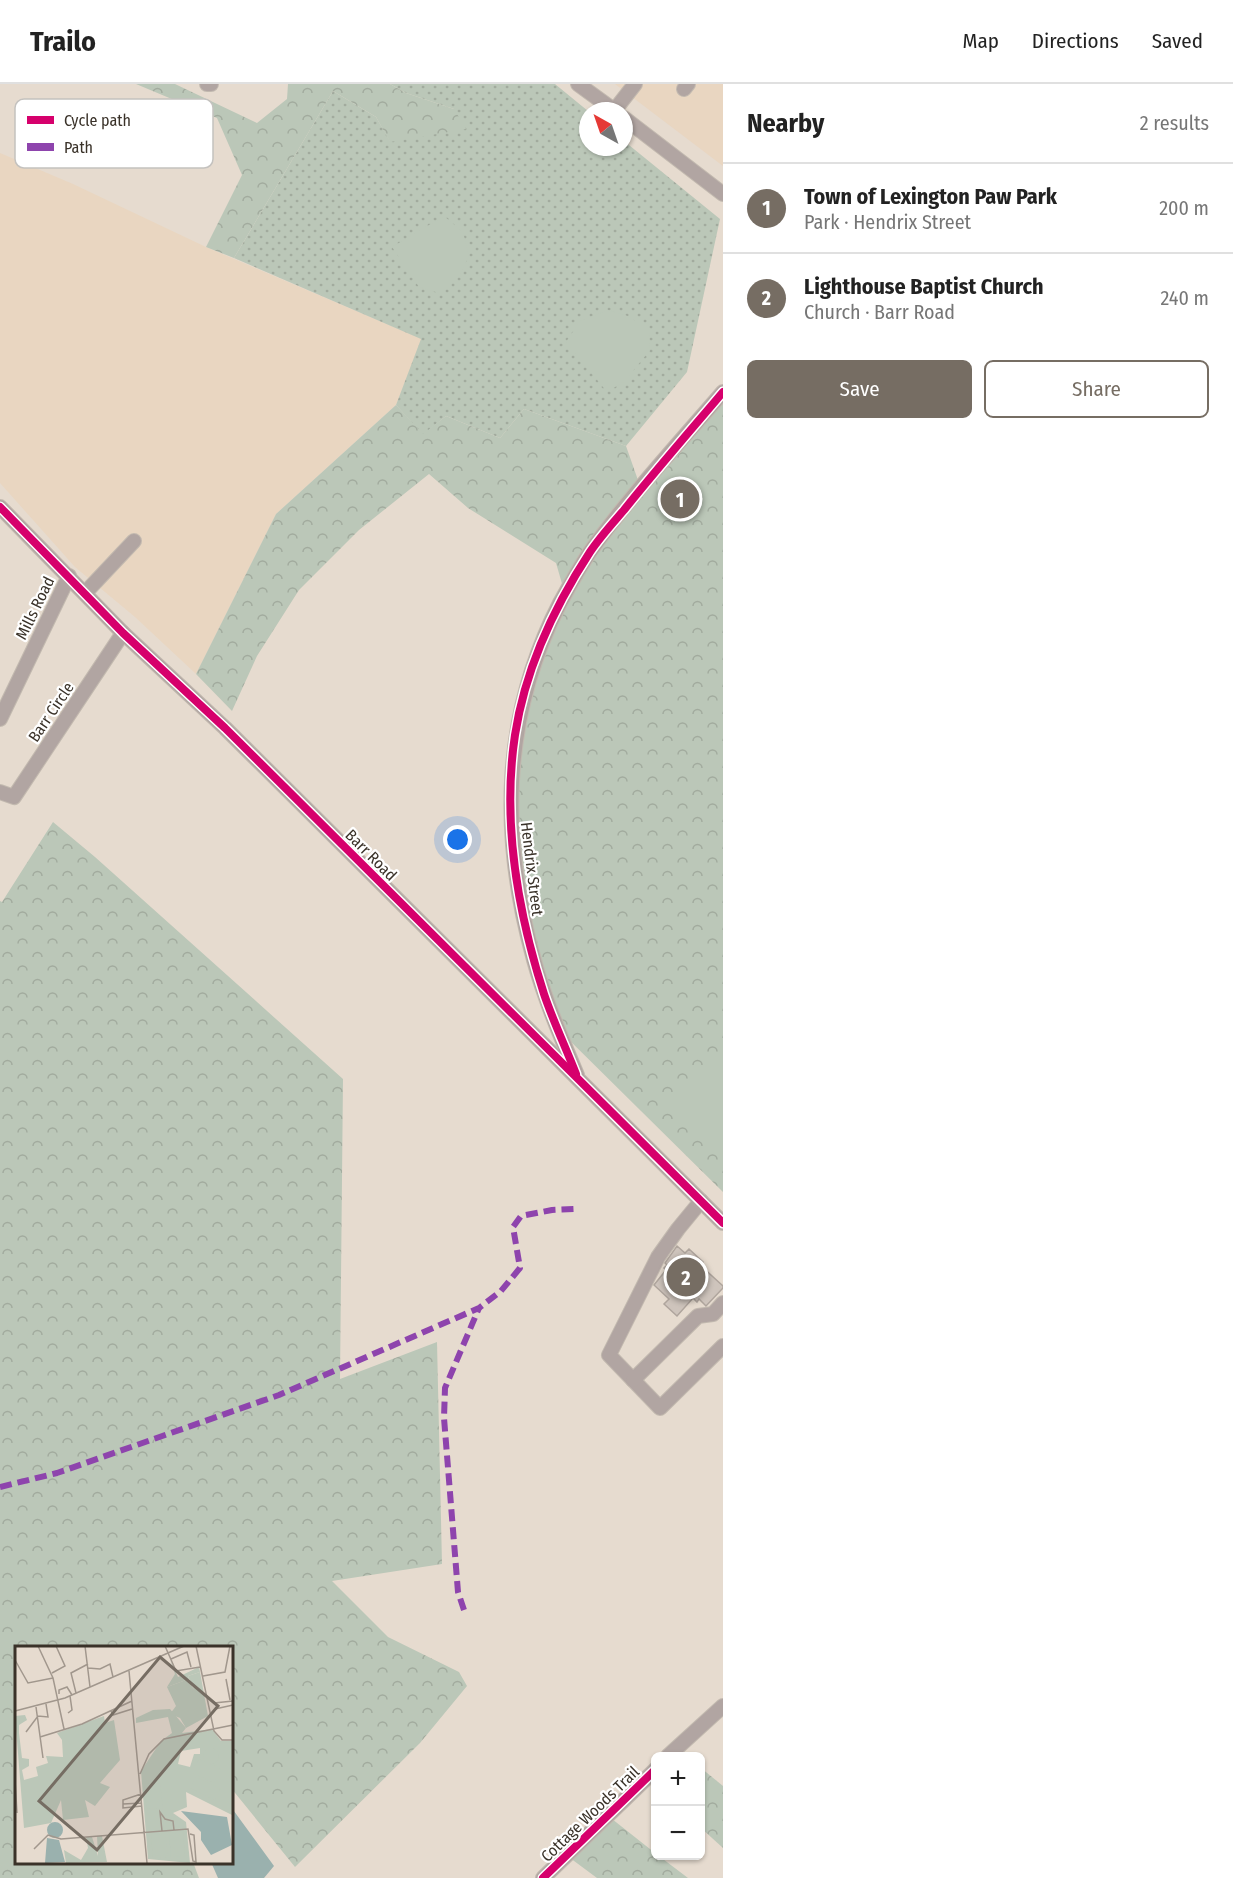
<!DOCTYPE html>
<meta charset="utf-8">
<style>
body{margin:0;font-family:"Fira Sans Condensed",sans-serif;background:#f2f2f2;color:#222}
.controls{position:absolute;right:18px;bottom:18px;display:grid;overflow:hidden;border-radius:9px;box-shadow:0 2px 4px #0004}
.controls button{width:54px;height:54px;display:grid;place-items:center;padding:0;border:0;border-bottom:2px solid #e0e0e0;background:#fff;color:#222;font:30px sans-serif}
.compass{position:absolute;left:579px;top:18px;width:54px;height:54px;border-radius:50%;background:#fff;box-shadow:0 2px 4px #0004;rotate:320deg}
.you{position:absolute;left:458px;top:756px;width:21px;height:21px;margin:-15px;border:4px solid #fff;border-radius:50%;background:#1a73e8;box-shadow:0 0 0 9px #1a73e833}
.badge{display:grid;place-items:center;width:39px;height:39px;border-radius:50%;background:#766d63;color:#fff;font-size:20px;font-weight:700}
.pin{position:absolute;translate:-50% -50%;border:3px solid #fff;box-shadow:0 2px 6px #0006}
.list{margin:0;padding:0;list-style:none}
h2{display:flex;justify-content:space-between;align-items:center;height:78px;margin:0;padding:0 24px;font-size:26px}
h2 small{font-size:20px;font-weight:400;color:#767676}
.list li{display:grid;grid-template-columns:39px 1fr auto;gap:18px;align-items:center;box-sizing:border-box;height:90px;padding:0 24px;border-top:2px solid #e0e0e0}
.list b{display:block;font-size:22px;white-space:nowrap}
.list p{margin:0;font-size:20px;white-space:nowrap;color:#767676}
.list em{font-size:20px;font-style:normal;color:#767676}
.actions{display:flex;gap:12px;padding:18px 24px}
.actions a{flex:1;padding:14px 0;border:2px solid #766d63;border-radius:9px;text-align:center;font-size:21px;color:#766d63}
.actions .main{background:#766d63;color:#fff}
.map{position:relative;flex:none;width:723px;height:1794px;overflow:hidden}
header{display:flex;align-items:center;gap:36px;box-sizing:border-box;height:84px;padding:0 30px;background:#fff;border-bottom:2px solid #e0e0e0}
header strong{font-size:28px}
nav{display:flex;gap:33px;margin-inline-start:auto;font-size:21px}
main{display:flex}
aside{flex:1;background:#fff}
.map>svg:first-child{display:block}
</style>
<header>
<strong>Trailo</strong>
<nav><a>Map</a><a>Directions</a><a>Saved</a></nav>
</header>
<main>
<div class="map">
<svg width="723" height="1794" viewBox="0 0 723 1794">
<defs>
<pattern id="grass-dots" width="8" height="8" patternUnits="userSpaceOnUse" patternTransform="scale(1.5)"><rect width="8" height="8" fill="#bbc7b8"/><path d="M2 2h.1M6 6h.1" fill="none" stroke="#a2ab9e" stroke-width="1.8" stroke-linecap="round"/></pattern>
<pattern id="forest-crowns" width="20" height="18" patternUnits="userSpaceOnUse" patternTransform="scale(1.5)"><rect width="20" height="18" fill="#bbc7b8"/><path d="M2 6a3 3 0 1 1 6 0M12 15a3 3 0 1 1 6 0" fill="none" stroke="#a2ab9e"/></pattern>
</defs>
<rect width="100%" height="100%" fill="#e6dbcf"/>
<g fill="#e9d6c1">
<path d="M615 0H723V82Z"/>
<path d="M0 69 73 100 206 163 422 255 396 321 276 430 196 590 135 533 75 483 0 399Z"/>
</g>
<path fill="url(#grass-dots)" d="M390 0H555L588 27V63H624V57L720 135 687 288 626 362 524 325 500 354 446 332 423 351 396 321 421 255 234 174 333 7 376 33 390 57 454 25 406 9Z"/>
<g fill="url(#forest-crowns)">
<path d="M136 0H175L257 39 287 15 288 0H390L406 9 454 25 466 45 390 58 376 33 333 7 234 174 206 163 242 91 217 34Z"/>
<path d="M723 318V1108L559 946 514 771 515 650 565 510 556 479 468 424 429 390 359 446 299 506 257 572 232 627 196 590 276 430 396 321 423 350 446 332 500 354 524 325 626 362 639 399 593 467Z"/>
<path d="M53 738 95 773 343 995 340 1295 437 1258 442 1480 332 1497 388 1553 459 1588 467 1602 420 1659 295 1783 231 1704V1563H16V1778H193L199 1794H0V817L2 818Z"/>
<path d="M701 1684 723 1702V1764L701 1744Z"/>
<path d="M607 1731 655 1769 656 1772H659L688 1794H597L566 1771Z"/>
</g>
<g fill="#bbc7b8">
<path d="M444 132 463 148 469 172 460 191 439 209 419 203 392 163Z"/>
<path d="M608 226 631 233 649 249 650 266 625 297 607 308 566 258 580 237Z"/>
<path d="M723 971V1077L668 1024Z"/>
</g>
<path fill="#9ab1ae" d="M231 1723 274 1782 264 1794H218L211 1778H231Z"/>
<path fill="#cec4bc" stroke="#afa59d" stroke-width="1.5" d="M677 1162 685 1169 689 1165 703 1178 700 1181 723 1202V1204L706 1222 699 1215 697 1218 693 1214 677 1232 664 1220 669 1215 654 1201 666 1186 664 1184 667 1181 665 1179Z"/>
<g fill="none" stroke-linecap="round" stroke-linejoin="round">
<defs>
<g id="minor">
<path d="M207 0H211"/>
<path d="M578 0 615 27"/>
<path d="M684 5 688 0"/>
<path d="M614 27 635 0"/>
<path d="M624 34 723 110"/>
<path d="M0 423 123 549 225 644 723 1139"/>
<path d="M85 509 134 457"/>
<path d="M0 635 69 492"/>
<path d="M0 708 14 713 123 549"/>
<path d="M577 991C561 953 545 916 534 876 500 753 501 634 560 519 570 501 580 482 592 465 632 410 679 359 723 308"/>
<path d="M701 1117 678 1145 658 1173 609 1271 660 1324 723 1262"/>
<path d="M633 1296 698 1232 713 1230 723 1219"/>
<path d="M668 1672 723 1622"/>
<path d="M543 1794 656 1685"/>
</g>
</defs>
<use href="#minor" stroke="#c2b9af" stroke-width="16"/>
<use href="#minor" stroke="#b1a5a2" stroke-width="14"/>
<g stroke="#8e44ad" stroke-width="6" stroke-dasharray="12 6" stroke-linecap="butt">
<path d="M0 1403 57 1389 279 1311 479 1224 501 1207 520 1184 513 1143 521 1132 552 1126 574 1125"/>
<path d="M464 1526 458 1508 444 1334 445 1304 479 1224"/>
</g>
<defs>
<g id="cycleway">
<path d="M0 423 123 549 225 644 723 1139"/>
<path d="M576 990C566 964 553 937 544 910 518 829 502 737 515 651 525 586 554 523 590 468 600 453 612 440 624 426 656 386 690 347 723 308"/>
<path d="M543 1794 656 1685"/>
</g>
</defs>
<use href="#cycleway" stroke="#fff" stroke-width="11"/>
<use href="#cycleway" stroke="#d6006c" stroke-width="8"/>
</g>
<g text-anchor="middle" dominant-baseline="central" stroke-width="4.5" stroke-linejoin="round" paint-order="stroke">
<g font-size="16" fill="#3a3229" stroke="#fff">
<text transform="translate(35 524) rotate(-64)">Mills Road</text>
<text transform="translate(51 628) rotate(-56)">Barr Circle</text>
<text transform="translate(371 771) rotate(45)">Barr Road</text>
<text transform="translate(532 785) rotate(83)">Hendrix Street</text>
<text transform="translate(590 1730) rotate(-44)">Cottage Woods Trail</text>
</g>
</g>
<g transform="translate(15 1562)">
<rect width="218" height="218" fill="#e6dbcf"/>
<path d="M185 26 193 70 171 82 165 72 155 68 161 60 152 41 171 34 179 43 173 30Z" fill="#bbc7b8"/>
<path d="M155 13 163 31 184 21 185 26 173 30 179 46 172 42 171 34 152 41 160 28ZM155 63 171 82 167 87 197 83 206 95H217V169L171 146 172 161 158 167 171 176 175 217 133 213 126 125 146 95 157 87 153 71 121 77V72L138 64ZM185 102V108H179L175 121 163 118 166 105ZM10 69 12 74 4 79V87L7 112 14 113V120L7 124 9 134 23 130 21 121 33 117 31 110 48 111 47 94 42 87 89 70 90 77 99 74 105 114 85 137 95 141 80 160 70 154 74 171 48 174 46 154 36 177 9 182 0 70ZM82 190H87L92 216 51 217 49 204 66 214 73 202 71 191H77L83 210Z" fill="#bbc7b8" fill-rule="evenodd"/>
<path d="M188 110a8 8 0 1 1 16 0a8 8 0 1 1-16 0ZM184 113 206 123 199 137 178 127ZM181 131 205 143 200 154 175 142ZM145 137 148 162 132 163 129 138ZM168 186 170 210 156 211 154 188ZM150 188 153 211 138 213 136 189Z" fill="#bbc7b8"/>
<path d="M166 165 212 171 217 199 196 209 186 194V186ZM32 184a8 8 0 1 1 16 0a8 8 0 1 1-16 0ZM32 192 44 194 50 216 30 217Z" fill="#9ab1ae"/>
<path fill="none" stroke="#a1978d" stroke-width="1.5" d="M23 0 38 32 49 83M70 0 75 41M150 0 161 25 185 21M181 0 199 85 207 94H218M156 13 172 6 176 21M0 14 13 37 38 32M73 22 85 23 95 18 98 31M114 25 132 217M37 27 50 20 41 0M188 30 210 26 215 0M211 33 215 54M61 47 56 27 73 18M44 48V44L52 41 57 49M199 57 218 55M21 61 28 112M200 63 218 59M0 65 50 52 169 0M96 65 98 69 117 63M53 67 57 64 55 50M11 86 23 70 33 71 31 58M25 91 67 78 117 55M125 128 134 108 149 93 218 79M0 134 2 167M126 148 108 154V162L127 160M108 158 127 157M147 185 145 166 150 173 158 175 159 184M19 203 33 189 46 193 173 183 178 215 181 216 179 189 175 188"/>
<path fill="#766d63" fill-opacity="0.15" stroke="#766d63" stroke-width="3" d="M145 11 203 60 82 204 24 155Z"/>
<rect width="218" height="218" fill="none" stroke="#3a3229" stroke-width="3"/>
</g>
<rect x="15" y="15" width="198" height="69" rx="9" fill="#fff" stroke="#c4c2bf" stroke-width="1.5"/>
<rect x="27" y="32" width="27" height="8" fill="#d6006c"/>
<rect x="27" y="59" width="27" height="8" fill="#8e44ad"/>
<g font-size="16" fill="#3a3229">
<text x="64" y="42">Cycle path</text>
<text x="64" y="69">Path</text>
</g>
</svg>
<div class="controls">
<button>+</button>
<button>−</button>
</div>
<svg class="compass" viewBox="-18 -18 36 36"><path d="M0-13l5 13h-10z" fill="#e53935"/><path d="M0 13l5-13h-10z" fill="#767676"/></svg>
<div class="you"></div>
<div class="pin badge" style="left:680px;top:415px">1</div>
<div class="pin badge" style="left:686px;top:1193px">2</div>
</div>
<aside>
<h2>Nearby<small>2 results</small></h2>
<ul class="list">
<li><span class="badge">1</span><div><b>Town of Lexington Paw Park</b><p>Park · Hendrix Street</p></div><em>200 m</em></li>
<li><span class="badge">2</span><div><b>Lighthouse Baptist Church</b><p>Church · Barr Road</p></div><em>240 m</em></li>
</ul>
<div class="actions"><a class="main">Save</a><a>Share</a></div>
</aside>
</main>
